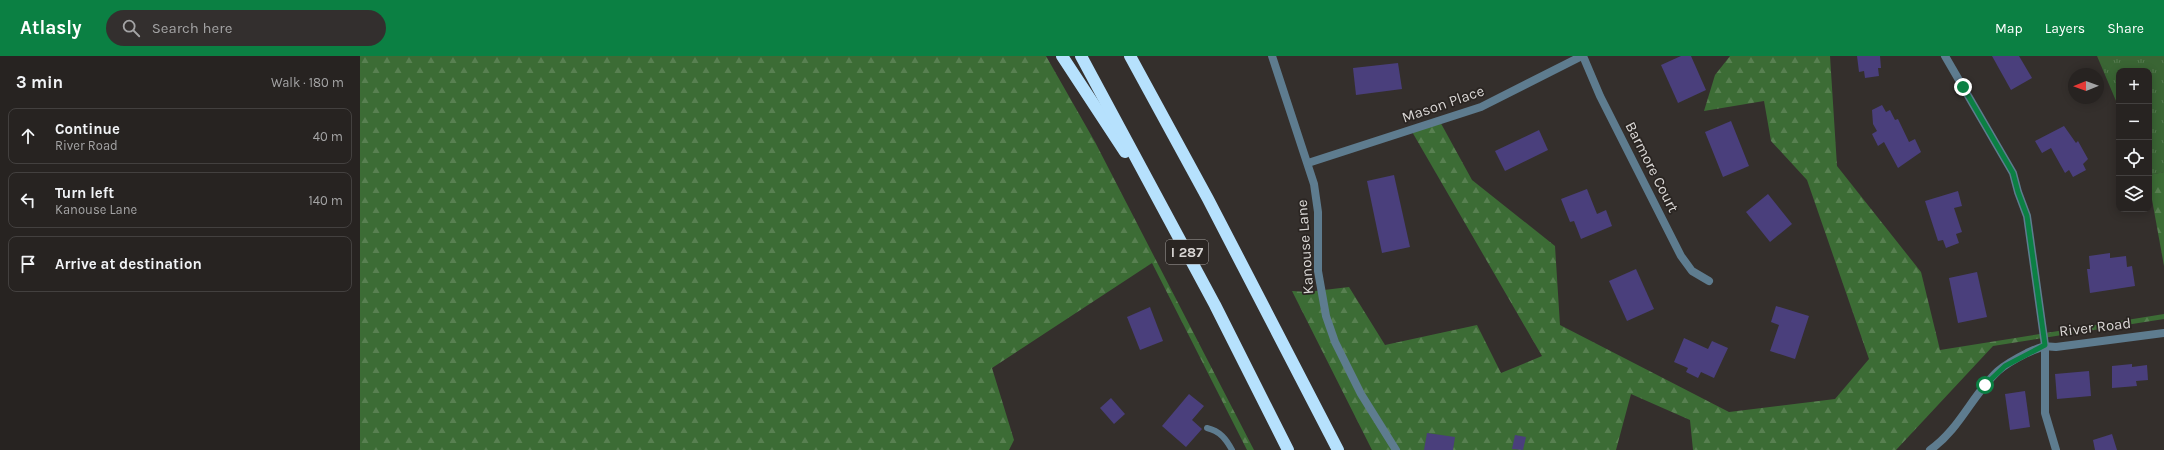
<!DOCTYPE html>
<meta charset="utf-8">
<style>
body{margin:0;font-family:Karla,sans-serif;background:#332f2e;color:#f1f3f6}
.controls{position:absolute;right:12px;top:12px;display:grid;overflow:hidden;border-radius:8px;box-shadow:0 2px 10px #0003}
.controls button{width:36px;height:36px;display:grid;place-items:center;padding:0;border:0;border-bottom:1px solid #43403f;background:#272321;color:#f1f3f6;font:20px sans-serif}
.compass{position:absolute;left:1708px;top:12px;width:36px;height:36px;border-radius:50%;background:#272321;box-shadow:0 2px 10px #0003;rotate:269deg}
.stop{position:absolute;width:12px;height:12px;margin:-9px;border:3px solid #0b8043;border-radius:50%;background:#fff}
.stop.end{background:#0b8043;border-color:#fff;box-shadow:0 1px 4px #0008}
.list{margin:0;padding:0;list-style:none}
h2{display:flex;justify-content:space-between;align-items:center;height:52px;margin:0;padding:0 16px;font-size:17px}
h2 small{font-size:13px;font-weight:400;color:#a4a4a5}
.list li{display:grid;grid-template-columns:26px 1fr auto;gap:12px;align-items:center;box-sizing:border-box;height:56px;margin:0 8px 8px;padding:0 8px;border:1px solid #43403f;border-radius:8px}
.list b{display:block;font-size:15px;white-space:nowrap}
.list p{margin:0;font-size:13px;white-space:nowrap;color:#a4a4a5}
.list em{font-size:13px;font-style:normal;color:#a4a4a5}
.icon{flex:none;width:22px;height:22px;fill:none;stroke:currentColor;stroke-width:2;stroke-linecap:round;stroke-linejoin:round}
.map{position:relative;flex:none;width:1804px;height:394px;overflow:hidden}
header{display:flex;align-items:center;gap:24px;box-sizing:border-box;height:56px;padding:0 20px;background:#0b8043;color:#fff}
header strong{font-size:19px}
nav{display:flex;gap:22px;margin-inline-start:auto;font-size:14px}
.search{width:280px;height:36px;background:#332f2e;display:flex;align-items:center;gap:10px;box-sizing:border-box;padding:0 14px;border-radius:22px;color:#a4a4a5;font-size:15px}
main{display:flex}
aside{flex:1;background:#272321}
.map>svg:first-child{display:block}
</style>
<header>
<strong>Atlasly</strong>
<div class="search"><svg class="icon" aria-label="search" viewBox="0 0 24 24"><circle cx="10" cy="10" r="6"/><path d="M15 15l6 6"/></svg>Search here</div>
<nav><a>Map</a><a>Layers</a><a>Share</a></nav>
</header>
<main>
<aside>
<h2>3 min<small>Walk · 180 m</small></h2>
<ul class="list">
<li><svg class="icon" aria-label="ahead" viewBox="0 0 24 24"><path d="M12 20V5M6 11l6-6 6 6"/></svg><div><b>Continue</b><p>River Road</p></div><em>40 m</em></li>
<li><svg class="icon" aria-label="left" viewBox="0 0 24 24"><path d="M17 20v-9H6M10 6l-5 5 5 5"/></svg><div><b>Turn left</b><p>Kanouse Lane</p></div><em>140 m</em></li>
<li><svg class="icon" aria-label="arrive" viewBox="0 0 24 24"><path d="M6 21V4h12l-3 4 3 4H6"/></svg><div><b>Arrive at destination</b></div></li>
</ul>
</aside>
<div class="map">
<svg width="1804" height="394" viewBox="0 0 1804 394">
<defs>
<pattern id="grass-tufts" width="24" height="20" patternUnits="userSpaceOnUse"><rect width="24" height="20" fill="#3a6534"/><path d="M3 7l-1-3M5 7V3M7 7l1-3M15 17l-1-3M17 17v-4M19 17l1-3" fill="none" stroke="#567a50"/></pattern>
<pattern id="forest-firs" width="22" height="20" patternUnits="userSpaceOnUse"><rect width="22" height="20" fill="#3c6c35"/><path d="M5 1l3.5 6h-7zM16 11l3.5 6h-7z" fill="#588051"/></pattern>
</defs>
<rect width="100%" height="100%" fill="#342f2c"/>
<path fill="url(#grass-tufts)" d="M1737 0H1804V116L1789 119V15H1759V52Z"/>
<g fill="url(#forest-firs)">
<path d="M0 0H686L735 86 894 394H887L792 207 632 312 654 384 649 394H0Z"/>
<path d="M1370 0H1470L1477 110 1561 216 1580 294 1804 258V263L1633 290 1536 394H1333L1330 364 1271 338 1256 394H1012L932 235 947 236 989 231 1025 289 1117 269 1141 317 1182 300 1051 74 1078 62 1112 124 1195 190 1200 269 1369 356 1475 343 1509 303 1447 124 1411 85 1404 45 1344 55 1355 19Z"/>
<path d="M1804 116V210L1789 127V119Z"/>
</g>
<g fill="#4a3f7c">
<path d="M1321 0H1331L1346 34 1318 47 1301 9Z"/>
<path d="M1497 0H1520L1521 12H1518L1519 20 1505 22 1504 15 1499 16Z"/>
<path d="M1632 0H1659L1672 22 1651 34Z"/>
<path d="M1038 7 1042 33 996 39 993 12Z"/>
<path d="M1522 49 1526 56 1530 54 1535 64 1538 63 1549 86 1555 83 1561 96 1538 112 1524 86 1518 90 1512 78 1517 75 1513 68 1512 54Z"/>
<path d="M1371 65 1389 110 1363 121 1345 76Z"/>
<path d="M1704 70 1716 87 1718 85 1728 103 1723 108 1726 114 1713 121 1709 114 1705 117 1691 92 1682 97 1675 85Z"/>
<path d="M1179 74 1188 94 1145 115 1135 95Z"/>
<path d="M1034 119 1050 191 1022 197 1007 125Z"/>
<path d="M1227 133 1237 158 1246 154 1252 170 1221 183 1214 165 1210 166 1201 143Z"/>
<path d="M1598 135 1602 150 1594 152 1602 176 1596 178 1599 187 1586 192 1583 184 1578 185 1565 145Z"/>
<path d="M1408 138 1432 168 1410 186 1386 156Z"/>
<path d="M1750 197V202L1766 200 1767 211 1772 210 1775 230 1730 237 1727 213H1730L1729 200Z"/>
<path d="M1276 213 1294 253 1267 265 1249 225Z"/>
<path d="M1617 216 1627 261 1598 267 1589 222Z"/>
<path d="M1416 250 1449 260 1435 303 1410 295 1419 269 1411 266Z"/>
<path d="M790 251 803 285 780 294 767 261Z"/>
<path d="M1324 282 1348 293 1352 285 1368 292 1354 322 1341 316 1338 322 1326 316 1328 312 1314 306Z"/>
<path d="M1772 308V311L1787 309 1788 324 1776 325 1777 330 1752 332V310Z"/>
<path d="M1729 315 1731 340 1697 343 1695 318Z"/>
<path d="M1665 335 1670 371 1650 374 1645 338Z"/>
<path d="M829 338 844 350 832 364 842 373 826 391 802 370Z"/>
<path d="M751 342 765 358 754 368 740 352Z"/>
<path d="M1067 377 1095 381 1093 394H1064Z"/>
<path d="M1752 378 1757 394H1735L1733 384Z"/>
<path d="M1155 379 1166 381 1163 394 1152 393Z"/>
</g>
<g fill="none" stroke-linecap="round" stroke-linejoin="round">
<path stroke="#5e7c8f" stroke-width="6" d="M847 372C860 375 866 383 872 394"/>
<g stroke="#5e7c8f" stroke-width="8">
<path d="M912 0 954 128 958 156V215L966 260 975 286 1001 338 1036 394"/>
<path d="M1223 0 1240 40 1321 200 1332 215 1349 225"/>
<path d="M1585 0 1653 117 1658 136 1667 160 1685 289V357L1696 394"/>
<path d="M948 107 1121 51 1222 0"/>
</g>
<path stroke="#5e7c8f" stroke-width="8" d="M1570 394C1600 373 1612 339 1638 315 1646 308 1657 302 1667 297 1678 292 1684 289 1696 291L1804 277"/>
<g stroke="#b6e1fd" stroke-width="12">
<path d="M702 0 765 96"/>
<path d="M721 0 855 249 928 394"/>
<path d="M770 0 848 143 978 394"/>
</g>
</g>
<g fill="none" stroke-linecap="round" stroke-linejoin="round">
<path stroke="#0b8043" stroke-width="5" d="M1603 31 1653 117 1658 136 1667 160 1685 289 1645 310 1625 329"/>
</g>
<g text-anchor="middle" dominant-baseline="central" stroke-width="3.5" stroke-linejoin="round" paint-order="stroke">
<rect fill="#2a2522" stroke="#a5a29f" stroke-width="1" x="806" y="184" width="42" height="24" rx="3"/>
<g font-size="14" font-weight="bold" fill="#dad7d5">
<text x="827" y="196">I 287</text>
</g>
<g font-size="15" fill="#dad7d5" stroke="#2a2522">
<text transform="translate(1083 48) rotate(-19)">Mason Place</text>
<text transform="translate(1292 111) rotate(63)">Barmore Court</text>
<text transform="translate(945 191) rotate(-94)">Kanouse Lane</text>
<text transform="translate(1735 271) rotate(-7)">River Road</text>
</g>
</g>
</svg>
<div class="controls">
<button>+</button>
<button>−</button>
<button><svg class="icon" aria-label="locate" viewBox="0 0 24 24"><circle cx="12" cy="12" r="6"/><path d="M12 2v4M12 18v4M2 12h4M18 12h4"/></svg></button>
<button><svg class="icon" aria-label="layers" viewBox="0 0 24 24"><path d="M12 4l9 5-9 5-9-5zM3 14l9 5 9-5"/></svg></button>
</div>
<svg class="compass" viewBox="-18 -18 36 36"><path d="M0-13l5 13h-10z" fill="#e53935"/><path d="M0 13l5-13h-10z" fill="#a4a4a5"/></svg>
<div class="stop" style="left:1625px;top:329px"></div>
<div class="stop end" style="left:1603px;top:31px"></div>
</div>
</main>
